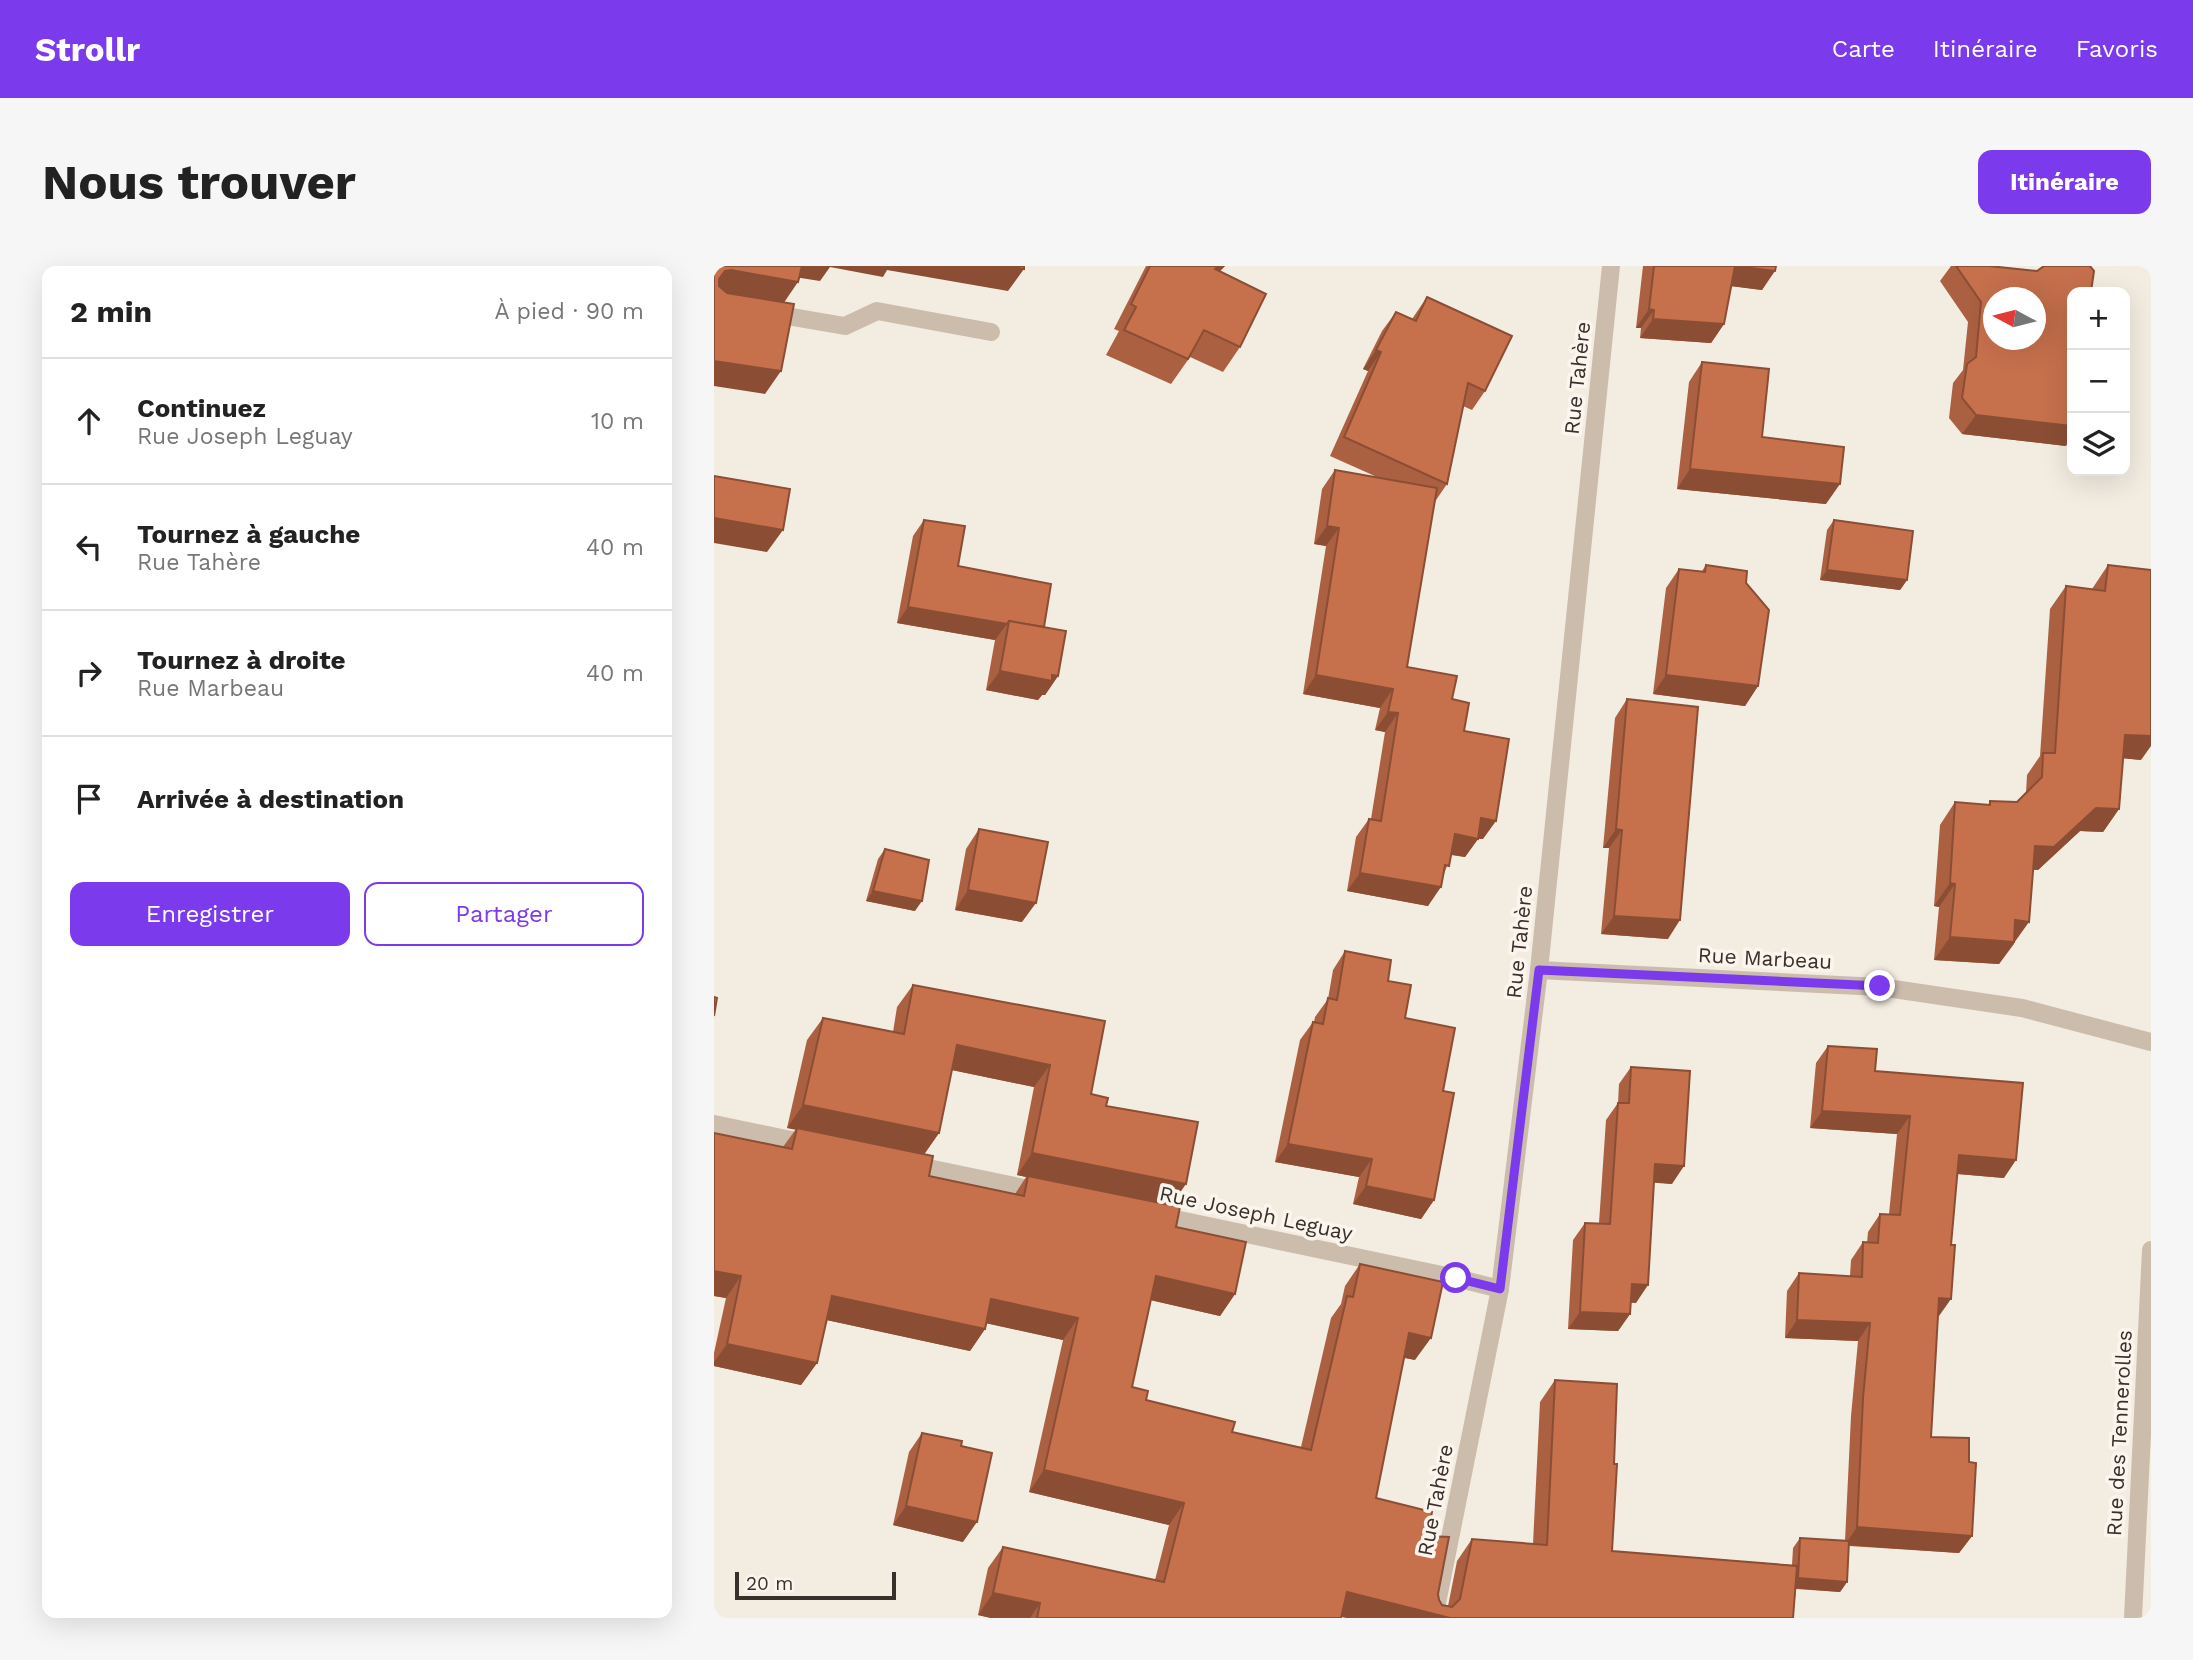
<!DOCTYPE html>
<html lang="fr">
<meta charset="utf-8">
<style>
body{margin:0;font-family:"Work Sans",sans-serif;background:#f6f6f6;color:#222}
.controls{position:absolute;right:21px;top:21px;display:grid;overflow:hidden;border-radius:14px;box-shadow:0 7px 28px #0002}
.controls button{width:63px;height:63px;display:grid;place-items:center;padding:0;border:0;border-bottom:2px solid #e0e0e0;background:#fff;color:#222;font:35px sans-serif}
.compass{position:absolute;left:1269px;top:21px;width:63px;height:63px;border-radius:50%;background:#fff;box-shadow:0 7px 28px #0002;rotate:277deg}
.scale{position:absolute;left:21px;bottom:18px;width:161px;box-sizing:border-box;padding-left:7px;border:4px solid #3a302b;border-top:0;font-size:19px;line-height:24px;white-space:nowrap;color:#3a302b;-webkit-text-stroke:5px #fbf5ee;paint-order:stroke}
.stop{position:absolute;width:21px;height:21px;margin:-16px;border:5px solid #7c3aed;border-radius:50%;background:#fff}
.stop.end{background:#7c3aed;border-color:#fff;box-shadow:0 2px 7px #0008}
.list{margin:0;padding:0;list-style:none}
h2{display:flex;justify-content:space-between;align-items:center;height:91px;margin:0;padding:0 28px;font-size:30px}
h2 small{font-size:23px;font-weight:400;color:#767676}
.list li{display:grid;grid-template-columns:46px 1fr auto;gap:21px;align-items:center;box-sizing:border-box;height:126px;padding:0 28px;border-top:2px solid #e0e0e0}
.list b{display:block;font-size:26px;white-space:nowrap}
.list p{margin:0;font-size:23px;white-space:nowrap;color:#767676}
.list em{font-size:23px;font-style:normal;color:#767676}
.actions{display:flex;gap:14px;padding:21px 28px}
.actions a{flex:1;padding:16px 0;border:2px solid #7c3aed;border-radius:14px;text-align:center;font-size:24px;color:#7c3aed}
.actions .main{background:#7c3aed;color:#fff}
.icon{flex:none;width:38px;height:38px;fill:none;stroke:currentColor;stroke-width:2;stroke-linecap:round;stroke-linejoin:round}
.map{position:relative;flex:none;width:1437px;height:1352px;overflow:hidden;border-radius:14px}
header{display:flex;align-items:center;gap:42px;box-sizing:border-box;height:98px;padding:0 35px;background:#7c3aed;color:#fff}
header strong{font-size:33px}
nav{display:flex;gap:38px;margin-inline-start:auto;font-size:24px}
.intro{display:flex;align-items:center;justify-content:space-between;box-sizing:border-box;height:168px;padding:0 42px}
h1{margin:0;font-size:49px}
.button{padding:18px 32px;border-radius:14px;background:#7c3aed;color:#fff;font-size:24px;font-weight:700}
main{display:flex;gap:42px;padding:0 42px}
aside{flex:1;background:#fff;border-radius:14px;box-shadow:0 7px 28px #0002}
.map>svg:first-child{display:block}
</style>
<header>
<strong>Strollr</strong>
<nav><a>Carte</a><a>Itinéraire</a><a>Favoris</a></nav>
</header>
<div class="intro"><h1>Nous trouver</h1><a class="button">Itinéraire</a></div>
<main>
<aside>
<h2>2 min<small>À pied · 90 m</small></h2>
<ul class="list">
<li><svg class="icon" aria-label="ahead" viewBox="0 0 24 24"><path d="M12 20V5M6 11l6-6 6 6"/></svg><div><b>Continuez</b><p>Rue Joseph Leguay</p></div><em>10 m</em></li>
<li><svg class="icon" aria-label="left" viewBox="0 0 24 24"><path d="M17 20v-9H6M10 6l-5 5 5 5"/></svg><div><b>Tournez à gauche</b><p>Rue Tahère</p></div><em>40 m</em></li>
<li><svg class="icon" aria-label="right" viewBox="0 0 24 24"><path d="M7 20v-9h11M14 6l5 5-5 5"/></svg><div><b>Tournez à droite</b><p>Rue Marbeau</p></div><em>40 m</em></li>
<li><svg class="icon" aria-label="arrive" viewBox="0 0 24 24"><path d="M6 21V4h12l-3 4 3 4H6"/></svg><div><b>Arrivée à destination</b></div></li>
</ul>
<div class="actions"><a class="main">Enregistrer</a><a>Partager</a></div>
</aside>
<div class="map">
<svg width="1437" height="1352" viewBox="0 0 1437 1352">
<rect width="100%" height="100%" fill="#f3ece1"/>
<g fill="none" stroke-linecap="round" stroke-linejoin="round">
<g stroke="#ccbcac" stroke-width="18">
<path d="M55 47 131 60 163 45 277 66"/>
<path d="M825 704 1166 721 1308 742 1437 776"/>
<path d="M0 858 96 878"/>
<path d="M195 898 329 926"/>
<path d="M442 949 742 1012 786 1023"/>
<path d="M720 1352 786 1023 825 704 897 0"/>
<path d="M1419 1352 1437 984"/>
</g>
</g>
<g fill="#aa6041" fill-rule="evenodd">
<path d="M432 0H511L506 5 526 81 509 106 476 91 457 118 392 89 405 65 400 63Z"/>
<path d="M929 0H1062L1048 24 1017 20 1010 58 997 77 926 72 927 62H922Z"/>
<path d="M1237 0H1275L1352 180 1248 168 1235 152 1239 117 1249 104 1254 56 1226 15Z"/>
<path d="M713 31 771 125 758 144 749 140 733 218 720 237 693 401 738 433 750 465 769 573H764L751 591 737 589 730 608 714 640 633 625 642 571 655 553H657L671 466 661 464 666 442 589 428 612 280 600 278 608 223 621 204 663 211 616 190 654 105 649 103 668 65 682 46 698 53Z"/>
<path d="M988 96 1048 171 1112 238 963 223 975 116Z"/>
<path d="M210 254 244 300 330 361 344 410 331 429H328L324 434 272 424 281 374 183 357 199 270Z"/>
<path d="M1120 254 1193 314 1186 324 1106 314 1113 264Z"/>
<path d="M992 299 1032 317 1044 420 1031 440 939 428 952 322 965 303 988 305Z"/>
<path d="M1394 299 1427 494 1409 492 1405 543 1389 566 1366 565 1324 604 1319 603 1300 678 1285 698 1220 694 1225 641 1220 640 1226 559 1241 536 1274 539 1276 535 1303 536 1312 527 1313 509 1326 490 1336 343 1352 320 1378 323Z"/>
<path d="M913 433 954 673 887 668 895 582H889L901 452Z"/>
<path d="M265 563 308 656 241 644 252 583Z"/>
<path d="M171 583 201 645 152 635 164 593Z"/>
<path d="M631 685 674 715 691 752 729 825 720 934 707 953 639 938 645 911 561 896 586 774 599 756H600L601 751 614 733 619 704Z"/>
<path d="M199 719 391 755 377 828 392 840 457 939 462 961 521 1028 506 1050 437 1034 418 1121 432 1134 518 1166 587 1181 617 1052 627 1038 631 1020 646 998 701 1094 690 1092 662 1232 713 1270 725 1334 728 1339 734 1340 743 1295 758 1273 819 1278 826 1136 841 1114 898 1285 1078 1299 1079 1282 1086 1272 1131 1275 1137 1150 1144 1075 1071 1072 1073 1025 1085 1007 1136 1010 1137 994 1149 976 1153 977 1154 966 1166 948H1175L1183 868 1096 862 1102 797 1114 780 1161 805 1290 912 1243 908 1224 1050 1217 1171 1255 1196 1258 1270 1245 1287 1135 1280 1133 1316 1126 1326 1082 1323 1079 1352H633L627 1351V1352H277L264 1349 274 1302 289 1281 441 1314 455 1259 315 1226 349 1074 272 1057 271 1063 256 1085 113 1054 103 1097 87 1119 0 1100V1087L12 1032 0 1030V867L69 881 82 863 73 862 93 774 109 752 179 766 183 741ZM238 804 320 821 303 909 312 911 301 928 215 910 210 888 225 867Z"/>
<path d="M917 801 958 918 940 916 922 1037 917 1036 916 1048 904 1065 854 1063 859 974 871 957H885L892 854 904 837 905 818Z"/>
<path d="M208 1167 247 1180 249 1276 179 1259 195 1186Z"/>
</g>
<g fill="#8b4e35">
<path d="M81 0H293L310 3 294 25 173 4 169 11 116 1 106 15 74 10Z"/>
<path d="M504 0H511L484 27Z"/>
<path d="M1021 0 1061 5 1048 24 1008 19Z"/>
<path d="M17 4 84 16 69 38 0 27V20L11 5Z"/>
<path d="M935 43 940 44 927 62H922Z"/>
<path d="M939 53 1010 58 997 77 926 72Z"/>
<path d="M662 84 667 86 654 105 649 103Z"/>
<path d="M0 95 67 105 51 128 0 120Z"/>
<path d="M1262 149 1358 160V171L1352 180 1248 168Z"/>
<path d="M976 203 1126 218 1112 238 963 223Z"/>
<path d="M0 252 69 264 53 286 0 277Z"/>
<path d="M613 260 625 262 612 280 600 278Z"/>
<path d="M1113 304 1193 314 1186 324 1106 314Z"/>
<path d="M194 341 293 358 281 374 183 357Z"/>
<path d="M286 405 338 409 344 410 331 429H328L324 434 272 424Z"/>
<path d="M602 409 679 423 666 442 589 428Z"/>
<path d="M952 409 1044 420 1031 440 939 428Z"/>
<path d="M674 446 684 447 671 466 661 464Z"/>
<path d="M1411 469 1437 470V480L1427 494 1395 491Z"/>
<path d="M1382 542 1405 543 1389 566 1366 565 1324 604 1305 603 1321 580Z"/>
<path d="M767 552 782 555 769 573 760 572 764 573 751 591 728 587 741 568Z"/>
<path d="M902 563 908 564 895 582H889Z"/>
<path d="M646 607 727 621 714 640 633 625Z"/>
<path d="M1236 617 1241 618 1225 641 1220 640Z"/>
<path d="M254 624 322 637 308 656 241 644Z"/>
<path d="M159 625 208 635 201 645 152 635Z"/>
<path d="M900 650 966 654 954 673 887 668Z"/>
<path d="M1301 654 1315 656 1285 698 1220 694 1236 671Z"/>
<path d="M243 779 336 799 320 821 228 802Z"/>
<path d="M89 839 225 867 209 890 73 862Z"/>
<path d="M1108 845 1196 850 1183 868 1096 862Z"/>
<path d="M574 878 658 893 645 911 561 896Z"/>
<path d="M318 887 472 918 456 941 303 909Z"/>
<path d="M1245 889 1302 894 1290 912 1233 907Z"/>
<path d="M941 898 970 900 958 918 929 916Z"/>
<path d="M652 920 720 934 707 953 639 938Z"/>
<path d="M0 1005 27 1010 12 1032 0 1030Z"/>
<path d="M442 1010 521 1028 506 1050 427 1032Z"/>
<path d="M918 1018 934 1019 922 1037 906 1036Z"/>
<path d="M118 1030 271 1063 256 1085 103 1052Z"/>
<path d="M1225 1032 1237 1033 1225 1050H1213Z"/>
<path d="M277 1033 364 1052 349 1074 262 1055Z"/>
<path d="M866 1046 916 1048 904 1065 854 1063Z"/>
<path d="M1083 1054 1156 1057 1144 1075 1071 1072Z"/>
<path d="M695 1067 717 1072 701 1094 680 1089Z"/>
<path d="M13 1078 103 1097 87 1119 0 1100V1096Z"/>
<path d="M330 1204 470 1237 455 1259 315 1226Z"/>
<path d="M192 1240 263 1256 249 1276 179 1259Z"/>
<path d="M1143 1261 1258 1270 1245 1287 1131 1279Z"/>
<path d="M1084 1312 1133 1316 1126 1326 1077 1322Z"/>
<path d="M633 1326 736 1352H633L618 1348Z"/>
<path d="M279 1327 326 1337 316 1352H277L264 1349Z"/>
</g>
<g fill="#c6704c" stroke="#8b4e35" stroke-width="2" fill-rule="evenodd">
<path d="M0 0H88L84 16 17 4 11 5 5 13V20L13 27 80 38 67 105 0 95Z"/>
<path d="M293 0H310V3Z"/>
<path d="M436 0H504L501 3 552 28 526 81 490 64 474 93 410 64 422 41 417 38Z"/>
<path d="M940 0H1062L1061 5 1021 0 1010 58 939 53 940 44 935 43Z"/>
<path d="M1242 0H1275L1323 5 1330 0H1376L1380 5 1377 26H1358V160L1262 149 1248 132 1253 98 1262 91 1267 36ZM1279 32H1321V74H1279Z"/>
<path d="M713 31 798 70 771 125 754 117 733 218 630 171 667 86 662 84 682 46 702 55Z"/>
<path d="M988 96 1055 103 1048 171 1130 181 1126 218 976 203Z"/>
<path d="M621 204 723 222 693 401 743 410 738 433 755 437 750 465 795 473 782 555 767 552 764 573 741 568 735 600 731 599 727 621 646 607 655 553 667 555 684 447 674 446 679 423 602 409 625 262 613 260Z"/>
<path d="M0 210 76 223 69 264 0 252Z"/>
<path d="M210 254 251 260 244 300 337 318 330 361 295 355 293 358 194 341Z"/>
<path d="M1120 254 1199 265 1193 314 1113 304Z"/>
<path d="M992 299 1033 305 1032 317 1055 344 1044 420 952 409 965 303 991 306Z"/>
<path d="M1394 299 1437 304V470L1411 469 1405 543 1382 542 1340 581 1321 580 1315 656 1301 654 1300 676 1236 671 1241 618 1236 617 1241 536 1276 539V535L1303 536 1328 511 1329 487H1341L1352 320 1391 325Z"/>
<path d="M295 355 352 365 344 410 338 409V415L286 405Z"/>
<path d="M913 433 984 441 966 654 900 650 908 564 902 563Z"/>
<path d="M265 563 334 576 322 637 254 624Z"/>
<path d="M171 583 215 594 208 635 159 625Z"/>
<path d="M631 685 677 694 674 715 697 719 691 752 741 762 729 825 740 827 720 934 652 920 658 893 574 878 599 756 609 758 614 732 623 734Z"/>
<path d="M199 719 391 755 377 828 394 832 392 840 484 856 472 918 318 887 336 799 243 779 225 867 89 839 109 752 190 768Z"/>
<path d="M0 731 3 732 0 750Z"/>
<path d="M1114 780 1163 783 1161 805 1309 817 1302 894 1245 889 1237 979H1241L1237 1033 1225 1032 1217 1171 1255 1172V1196L1262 1197 1258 1270 1143 1261 1149 1132 1156 1057 1083 1054 1085 1007 1148 1011 1149 976 1164 977 1166 948 1186 949 1196 850 1108 845Z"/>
<path d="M917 801 976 805 970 900 941 898 934 1019 918 1018 916 1048 866 1046 871 957 896 958 904 837H915Z"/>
<path d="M83 862 219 890 215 910 310 930 314 910 466 941 462 961 532 976 521 1028 442 1010 418 1121 434 1125 432 1134 521 1156 518 1166 597 1184 633 1030 639 1031 646 998 729 1016 717 1072 695 1067 662 1232 718 1246 713 1270 735 1271 724 1328 725 1334 728 1339 738 1341 746 1333 758 1273 833 1279 841 1114 903 1118 900 1198H903L898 1285 1083 1300 1079 1352H736L633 1326 627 1352H323L326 1337 279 1327 289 1281 450 1316 470 1237 330 1204 364 1052 277 1033 271 1063 118 1030 103 1097 13 1078 27 1010 0 1005V867L78 883Z"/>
<path d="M208 1167 248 1175 247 1180 278 1187 263 1256 192 1240Z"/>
<path d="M1086 1272 1135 1275 1133 1316 1084 1312Z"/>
</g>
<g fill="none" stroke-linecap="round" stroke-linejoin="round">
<path stroke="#7c3aed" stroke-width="9" d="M742 1012 786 1023 825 704 1166 720"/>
</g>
<g text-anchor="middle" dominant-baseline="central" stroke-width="7" stroke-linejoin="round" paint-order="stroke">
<g font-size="21" fill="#3a302b" stroke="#fbf5ee">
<text transform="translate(863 112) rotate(-84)">Rue Tahère</text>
<text transform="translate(805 676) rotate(-84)">Rue Tahère</text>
<text transform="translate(1051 692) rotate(3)">Rue Marbeau</text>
<text transform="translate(542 947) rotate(12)">Rue Joseph Leguay</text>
<text transform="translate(1405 1167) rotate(-87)">Rue des Tennerolles</text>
<text transform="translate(721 1234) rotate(-79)">Rue Tahère</text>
</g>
</g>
</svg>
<div class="controls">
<button>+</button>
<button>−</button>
<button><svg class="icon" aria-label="layers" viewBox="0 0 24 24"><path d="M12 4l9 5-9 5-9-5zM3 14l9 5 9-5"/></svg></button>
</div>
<svg class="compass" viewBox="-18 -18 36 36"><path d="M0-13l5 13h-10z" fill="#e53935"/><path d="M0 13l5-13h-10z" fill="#767676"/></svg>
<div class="scale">20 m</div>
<div class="stop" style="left:742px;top:1012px"></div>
<div class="stop end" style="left:1166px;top:720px"></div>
</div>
</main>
